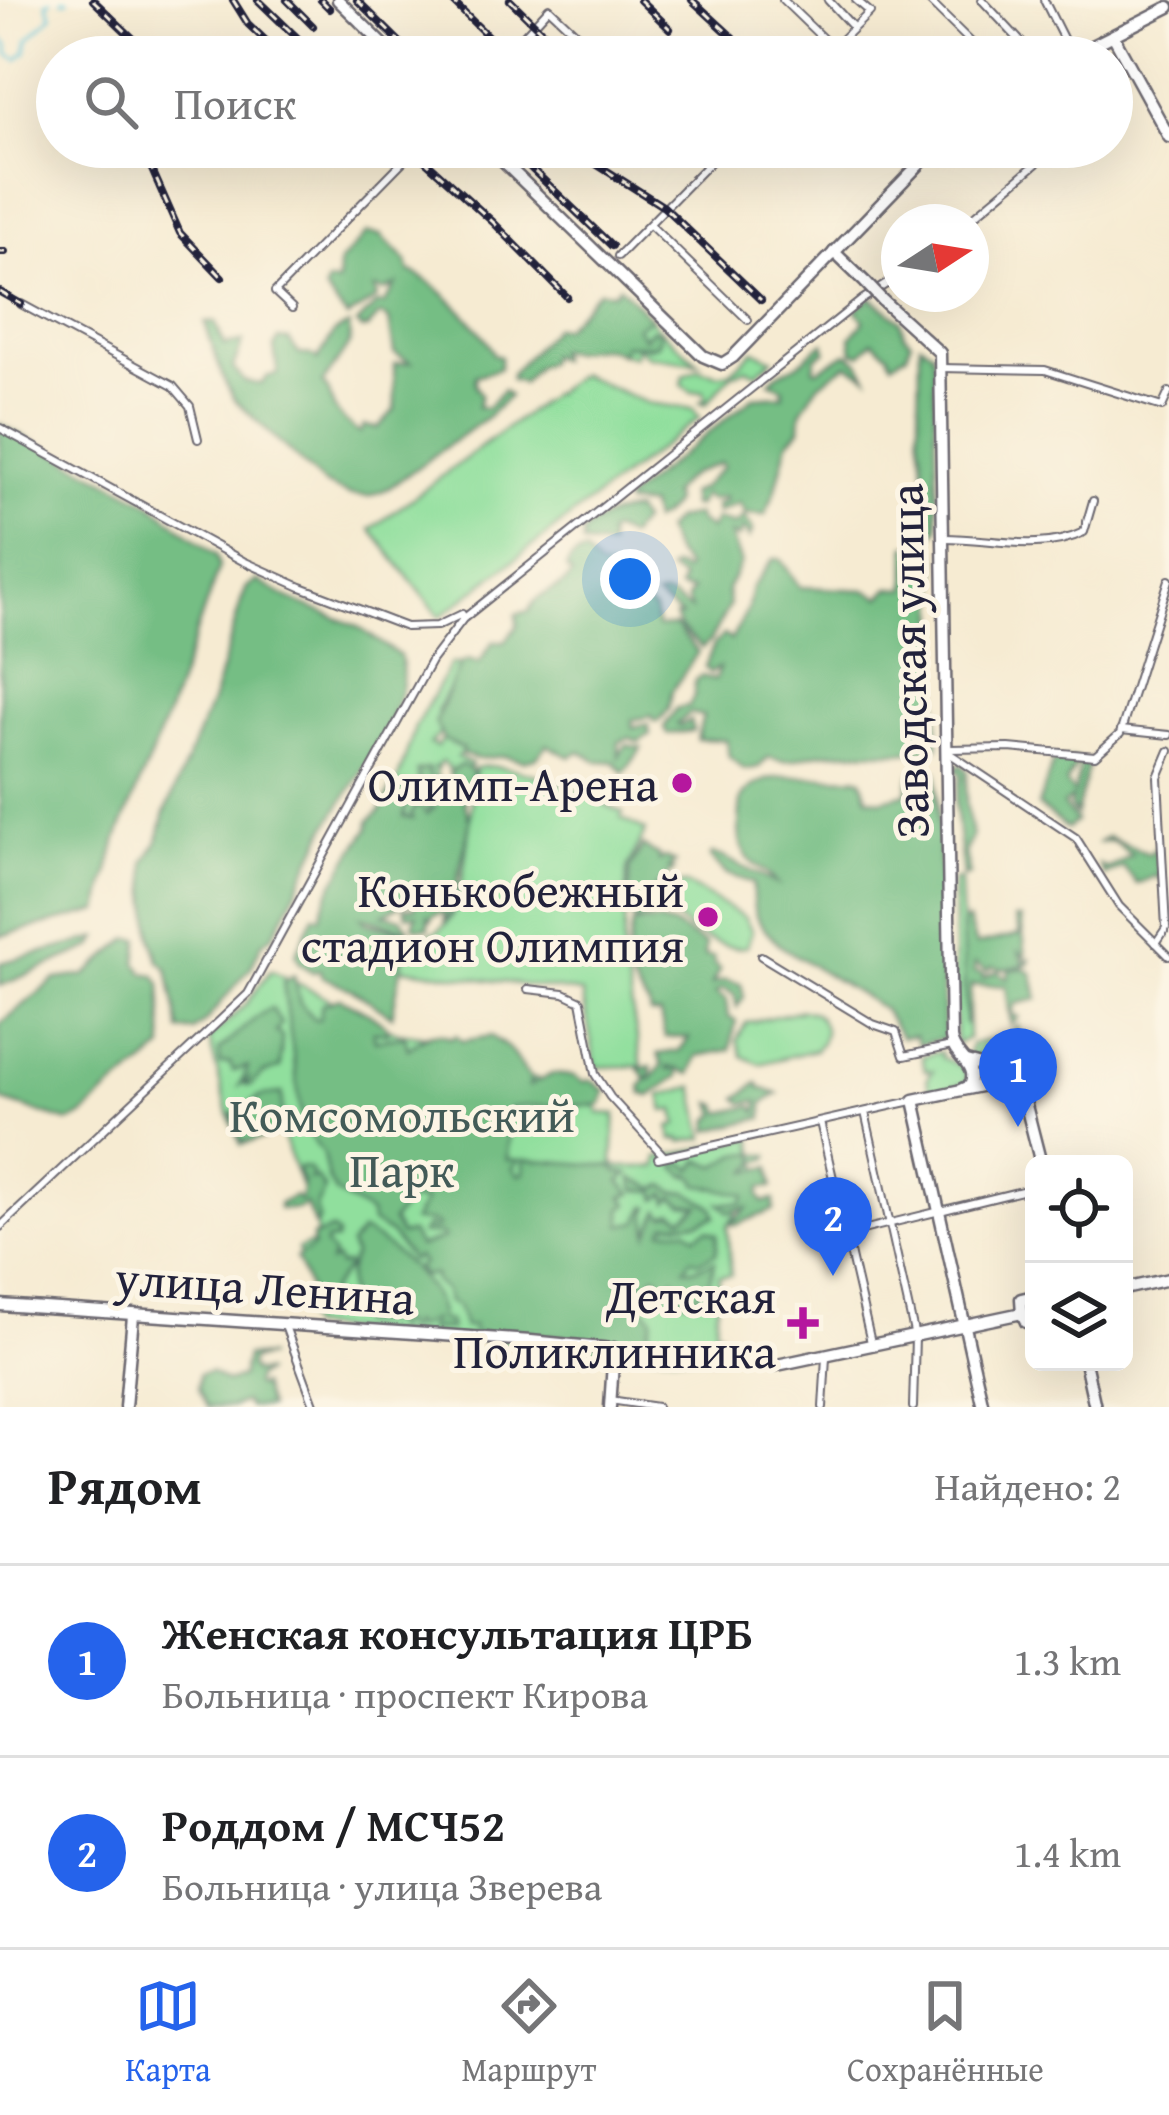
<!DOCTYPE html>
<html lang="ru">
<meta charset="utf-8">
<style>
body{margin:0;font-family:"Gentium Book Plus",serif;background:#f2f2f2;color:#202124}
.controls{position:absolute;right:36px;bottom:36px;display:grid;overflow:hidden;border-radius:18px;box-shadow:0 12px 48px #0002}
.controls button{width:108px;height:108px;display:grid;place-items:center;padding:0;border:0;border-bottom:3px solid #e0e0e0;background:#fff;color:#202124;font:60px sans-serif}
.compass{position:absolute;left:881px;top:204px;width:108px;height:108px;border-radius:50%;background:#fff;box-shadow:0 12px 48px #0002;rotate:78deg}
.you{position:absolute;left:630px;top:579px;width:42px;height:42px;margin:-30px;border:9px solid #fff;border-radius:50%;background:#1a73e8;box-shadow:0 0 0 18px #1a73e833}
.badge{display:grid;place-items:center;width:78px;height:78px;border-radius:50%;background:#2563eb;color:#fff;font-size:39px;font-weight:700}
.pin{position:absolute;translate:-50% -99px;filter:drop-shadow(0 3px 6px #0008)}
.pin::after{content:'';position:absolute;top:63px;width:42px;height:36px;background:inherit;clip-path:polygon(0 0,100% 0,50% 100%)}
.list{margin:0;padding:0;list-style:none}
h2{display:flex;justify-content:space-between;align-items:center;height:156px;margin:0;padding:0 48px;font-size:51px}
h2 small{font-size:39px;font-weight:400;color:#757577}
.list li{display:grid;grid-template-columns:78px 1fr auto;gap:36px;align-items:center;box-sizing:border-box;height:192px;padding:0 48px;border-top:3px solid #e0e0e0}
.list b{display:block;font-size:45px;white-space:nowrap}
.list p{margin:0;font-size:39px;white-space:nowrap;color:#757577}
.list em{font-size:39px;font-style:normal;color:#757577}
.icon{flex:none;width:66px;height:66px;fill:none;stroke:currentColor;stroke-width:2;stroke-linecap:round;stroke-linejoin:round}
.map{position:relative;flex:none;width:1169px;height:1407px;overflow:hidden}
.search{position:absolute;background:#fff;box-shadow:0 12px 48px #0002;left:36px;right:36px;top:36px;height:132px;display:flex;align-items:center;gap:30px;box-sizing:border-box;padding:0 42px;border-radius:66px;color:#757577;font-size:45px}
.sheet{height:540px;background:#fff}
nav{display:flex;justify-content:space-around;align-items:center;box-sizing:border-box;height:168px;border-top:3px solid #e0e0e0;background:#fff;font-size:33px;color:#757577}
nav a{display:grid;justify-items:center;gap:6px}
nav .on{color:#2563eb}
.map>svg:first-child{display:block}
</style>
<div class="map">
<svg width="1169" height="1407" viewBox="0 0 1169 1407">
<rect width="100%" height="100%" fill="#fcf5e5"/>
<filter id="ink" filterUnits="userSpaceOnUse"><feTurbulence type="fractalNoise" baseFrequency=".00833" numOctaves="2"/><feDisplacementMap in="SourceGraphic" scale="24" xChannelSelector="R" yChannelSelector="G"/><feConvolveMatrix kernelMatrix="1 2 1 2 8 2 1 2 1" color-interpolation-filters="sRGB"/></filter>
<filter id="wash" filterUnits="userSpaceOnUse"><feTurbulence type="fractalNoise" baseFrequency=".004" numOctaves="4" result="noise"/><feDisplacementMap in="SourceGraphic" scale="48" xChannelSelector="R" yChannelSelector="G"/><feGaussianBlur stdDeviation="2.7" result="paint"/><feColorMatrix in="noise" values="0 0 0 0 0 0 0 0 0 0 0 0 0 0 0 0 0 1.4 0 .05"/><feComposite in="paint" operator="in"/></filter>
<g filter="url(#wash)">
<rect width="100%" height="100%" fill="#f6ebd2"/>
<g fill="#90df9d" stroke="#59806c" stroke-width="3">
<path d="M651 318 655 325 699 363 648 356 637 348 634 356 620 353 623 345 649 347 659 343 660 332 648 331 646 339 636 327Z"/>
<path d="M754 350 773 359 757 373 746 368 731 375 706 404 700 402 706 398 704 391 691 392 682 384 684 375 698 369 719 374 730 372Z"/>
<path d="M579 374 647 403 693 409 699 418 440 617 371 529Z"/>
<path d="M451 664H460V668L437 710 441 733 430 744 437 747 443 739 464 750 457 757 471 764 466 770 452 771 442 762 434 768H438L435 774 442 783 431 779 419 781 425 790 430 789 426 803 436 806 427 815 414 805 412 820 402 814 398 797 402 786 389 793 393 784 396 786 415 727Z"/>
<path d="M487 766C535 768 579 792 623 813L621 818 646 831 627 869 623 957 642 1066 596 1067 582 993 401 968 408 938C423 937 440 934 450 919 465 895 472 800 475 768Z"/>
<path d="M960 880 962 937 970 942 971 987 967 988 968 1038 956 1044 953 881Z"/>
<path d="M686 884 744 917 752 931 747 946C727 955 644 918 674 885Z"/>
<path d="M271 970 397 1032 497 1046 526 1077 567 1086 566 1113 569 1105 598 1106 599 1113 616 1114 613 1162 618 1167H657L658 1158 752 1137 756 1155H769V1158L758 1162 761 1176 727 1226 731 1275 719 1276 715 1330 721 1332 715 1358 308 1327 303 1314 316 1309 298 1249 314 1243 317 1222 310 1200 306 1201 281 1132 241 1145 228 1113 209 1039 246 1004Z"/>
<path d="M802 1010 815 1013C827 1025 827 1038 815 1050L760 1064 742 1056 737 1040 746 1023Z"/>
<path d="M1018 1026 1028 1074 1020 1075 968 1057 971 1044 1009 1036Z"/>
<path d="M941 1052 942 1058 962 1067 967 1075 966 1083 930 1094 927 1079 933 1071 925 1070 922 1056Z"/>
<path d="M694 1087 705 1138 681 1142 680 1139 673 1140 670 1127 678 1125 675 1110 665 1111 661 1095Z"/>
</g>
<g fill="#74be84" stroke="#4b7060" stroke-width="3" fill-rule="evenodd">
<path d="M367 233 381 235 406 261 410 272C431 276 488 333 493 354L500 357V368L475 376V386L481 394 478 407 487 408 503 390 509 396 487 417 389 488 370 496 349 495 324 484 234 399 223 378 205 323 215 322 224 345 243 342 233 368 245 382 261 384 268 376 278 374 274 347 279 339 289 340 299 354 312 355 317 360 335 332 349 325 350 343 323 383C332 392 329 398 334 408 339 416 352 429 360 433L364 426 378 428 395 409 394 364 411 362 394 353 389 320 380 315 368 328 362 329 357 324 376 304H384L396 285 384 291 374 289 377 298 347 318 325 291 327 283H338L339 263Z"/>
<path d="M619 286 651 318 637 327 644 338 652 329 661 332 657 345H623L621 354C594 339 579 357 557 350L558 360 549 355 547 362 536 367 522 383 511 379V374L554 327 563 328 598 291 614 292Z"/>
<path d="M871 297 900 320 904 334 911 341 907 353 892 363 888 353 873 341 861 354 853 352 851 337 864 321 856 309Z"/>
<path d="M824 343 826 351 816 357 814 369 818 370 847 353 859 362 867 376 847 364 818 385 801 412 800 429 788 442 775 492 765 515 745 514 739 503 716 513 715 505 725 501V497L709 500 703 495 697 506H691L690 493 700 489 723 467 721 463C698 471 687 473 671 494L674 502C670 510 661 518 652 521L649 506 625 504 624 501 753 397 783 395V388L770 382C779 368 791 371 802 361 809 354 814 349 824 343Z"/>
<path d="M920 343 932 351 934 359 938 529 931 537 925 527 926 483 919 431Z"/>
<path d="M0 424 150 503 216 555 219 567 168 713 117 839 99 911 0 936Z"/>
<path d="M634 511 641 522 629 537 613 531 608 534 609 547 583 545V533C599 518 612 513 634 511Z"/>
<path d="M696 515 699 522 710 529 716 519 735 525 744 516 753 530 749 538 743 528 739 538 730 534 741 563 727 589 729 606 710 641 702 648 680 628 675 617 681 616 656 597C670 591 680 605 691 610L687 599 692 591 679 589 682 579 669 571 673 567 685 571 686 567 674 553 665 530 676 519Z"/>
<path d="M927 545 934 547 937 556 938 747C900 757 851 747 815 754 797 758 786 765 769 757L759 767 745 770 729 757 726 740 697 739 703 716 690 713 677 724 680 726 691 720 693 731 667 734 664 727 677 708 689 706 694 696 695 680 701 676 715 680 719 668 710 673 705 667 714 644 724 635 731 640 748 609 752 587 773 559H780L800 587 865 590 881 597 889 588 907 589V546Z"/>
<path d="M585 553 598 567 621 572 627 589 654 610 657 627 675 626 698 652 672 691 669 709 659 721H654L652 716 632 720 633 728 648 724 650 734 638 742 630 738 619 742V756L626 745 642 748 624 773 614 762 597 761 580 751 570 757 547 745 536 758 523 761 505 756 478 759 461 754 463 749 443 739 435 722 460 664 469 660 479 663 493 642H505L517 626V614L529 611C537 590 562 592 572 575L566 569C569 560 575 555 585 553Z"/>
<path d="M258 581 293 601 355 625 400 656C417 708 346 788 324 833 307 868 292 902 273 935L262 943 251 967 205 1022 194 1031H180L168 969 159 961 152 937 145 862 158 841 164 816 214 695 242 599 247 587Z"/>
<path d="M1073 758 1078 761 1066 783 1074 793 1081 763 1088 761V766L1076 815 1070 807 1072 798 1063 805 1076 821 1067 829 1038 806 1053 762Z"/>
<path d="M961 764 967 771 966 803 972 837 965 851 969 875 963 877 955 804 961 775 955 768Z"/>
<path d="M461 765 472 770 470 796 464 799 470 822 450 915 445 921 444 912 433 915 431 920 428 917 429 928H416L413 925 417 915H407L404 908H415L416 901 403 903 384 914 401 918 409 928 405 929 361 917 367 923 406 932 404 950 398 952 402 964 392 1016 353 990 321 976 320 970 313 972 300 963 296 954 314 915 320 917C326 891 352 852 369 828V821L381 810 389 793 403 785 399 797 407 805 404 817 413 819 411 813 418 804 427 814 434 808H429L426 803 436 793 425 790 420 799 414 791 419 781 417 771 428 769 431 779 455 792 449 772Z"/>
<path d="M937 772 944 1038 918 1045 915 1036 901 1037 882 1008 779 945C757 918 752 924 753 883L726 874 710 857 712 854 721 856 777 884C771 875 765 872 755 865 734 849 739 823 741 800 762 763 821 781 855 777L862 779 868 797 881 800 907 793 911 773Z"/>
<path d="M1107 837 1149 854 1155 848 1161 880 1156 876 1137 884 1123 867 1104 876 1100 865 1108 869 1132 855 1112 841 1100 842Z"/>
<path d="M643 846 659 856V861L666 858 675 863 669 868 674 870 655 888H659L660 904 651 905 655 908 654 917 636 921 627 914V904L634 905 632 898 628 899 630 868Z"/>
<path d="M1015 919H1021L1026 957 1019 952 1023 962 1030 959 1029 964 1006 969 991 967 988 971 975 964 974 972 983 973V978L998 971 1008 979 1009 970 1024 968 1033 974 1038 999 1015 1004 1012 1015 1019 1017 1011 1025 1006 986 971 985 968 1021 965 1023 962 922 968 921 976 945 1020 935Z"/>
<path d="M658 922 674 926 705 945 704 956 714 957V964L720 969 712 984 725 980 741 984 744 997 737 1007 734 994 722 989 716 993 726 1000 728 1017 736 1021 730 1050 697 1056 691 1074 668 1067V1070L677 1069 679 1076 650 1096 643 1094 641 1086 647 1079 639 1069 651 1066 652 1073 648 1079H652L662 1065 658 1054 679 1051 689 1038 665 1037 660 1015 650 1014 649 1006C621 976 627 960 632 924Z"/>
<path d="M98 938 93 947 0 986V963Z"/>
<path d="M130 938 140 939 137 962 144 973 155 975 161 984 164 1049C147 1063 134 1074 116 1086 99 1097 90 1116 69 1122L0 1100V1024L56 979 86 975C101 962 114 951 130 938Z"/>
<path d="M294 975 300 1003 314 1019H319L322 1004 340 998 370 1014 385 1025 388 1033 373 1032 375 1040 405 1036 408 1049C420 1038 434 1027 451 1038L456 1035 462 1041 491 1036 508 1048 531 1079 529 1086 552 1074 574 1076 583 1082 591 1080 606 1091 601 1105C570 1106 535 1104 510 1108L507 1159 519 1160 513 1168 519 1175 524 1173V1159L612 1166 618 1172 629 1174 620 1181 632 1194 623 1197 629 1204 622 1208V1225L638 1222 646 1207H650L647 1213 649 1233 660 1210 665 1215 674 1212 683 1218 699 1206 683 1204 674 1197 668 1202 666 1194 657 1200 656 1191 635 1190 632 1179 657 1188 665 1185 675 1192H688L713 1207 716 1216 699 1222 666 1224 663 1230 687 1229 695 1236 707 1229 717 1234 716 1253 700 1261 691 1259 685 1268 693 1269 715 1261C710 1284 707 1291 686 1301L678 1293 674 1279 663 1296 658 1276 654 1275 653 1283 641 1282 645 1307 653 1318 649 1331 652 1336 603 1344 559 1337 472 1334 473 1326 464 1327 457 1306 448 1302 445 1291 434 1281 435 1275 423 1276 416 1267 422 1264 417 1257 412 1261 390 1234 371 1222 370 1214 336 1193 328 1179 323 1154 303 1126 283 982ZM410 1200 424 1202 413 1221 432 1222 438 1226 433 1229 427 1226 421 1234H441L444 1238 419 1247 411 1233 400 1235 392 1221Z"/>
<path d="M272 1008 281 1024 276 1032 282 1036 280 1068 262 1074 250 1086 246 1085 248 1079 240 1085 248 1067 233 1071 230 1063 220 1064 219 1050C235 1038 256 1014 272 1008Z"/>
<path d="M758 1083 761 1088 778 1094 763 1103V1118L709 1131 711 1119 717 1114 713 1103 719 1105 722 1113 752 1106 757 1112 758 1101 743 1103 738 1098Z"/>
<path d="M282 1093V1112L291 1130 286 1135C270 1131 257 1145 241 1141L232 1114 262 1096Z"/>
<path d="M756 1153 758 1161 749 1171 770 1167 773 1187 761 1188 759 1195 763 1202 774 1200V1210L735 1225 729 1224 749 1207 729 1212 720 1203H742L745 1195 697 1184 696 1178 689 1176 692 1174 686 1176 676 1167 679 1159 693 1169 700 1160 717 1166 738 1154Z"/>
<path d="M299 1167 308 1168 313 1174 310 1179 317 1178 325 1189 316 1207 319 1219 314 1225 306 1204 299 1209H279V1204L295 1196 300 1201 303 1183 297 1171Z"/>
<path d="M331 1230 337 1235 336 1241H326L325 1245 333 1255 330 1262 336 1259 339 1266 346 1264 348 1267 329 1291 338 1305 334 1308 336 1315 321 1311 313 1316 308 1288 296 1258 313 1247 312 1237Z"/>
<path d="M362 1231C392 1247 438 1283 441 1320L448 1322 450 1329 428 1330 432 1320 416 1328 411 1323 410 1329H405L401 1323 395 1329 390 1322 358 1324C348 1299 342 1280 354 1255L350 1245Z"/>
<path d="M246 1356 268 1357 251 1360 249 1367 253 1372 265 1373 256 1377 254 1384 256 1387 261 1385 268 1407H248L244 1402 231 1407H207L198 1388 199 1374 210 1372 226 1382 241 1377Z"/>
</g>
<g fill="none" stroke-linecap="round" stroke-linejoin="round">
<g stroke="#5ec6db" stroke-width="3">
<path d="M62 0H68"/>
<path d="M0 37 8 45V54L17 59 26 52 28 39 52 16 47 3 51 0"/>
</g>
</g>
</g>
<g filter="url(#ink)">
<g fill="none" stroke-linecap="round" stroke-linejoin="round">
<defs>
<g id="street">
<path d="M783 0 842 57"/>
<path d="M828 0 853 27"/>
<path d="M928 0 986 57"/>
<path d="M982 0 1035 57"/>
<path d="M1044 0 1072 56"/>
<path d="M833 48 870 12 856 0"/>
<path d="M504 57 549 8 601 57"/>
<path d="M812 57 815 54"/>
<path d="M694 147 710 162"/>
<path d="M967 222 1036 164 1049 147"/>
<path d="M650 225 748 320"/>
<path d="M618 256 725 147"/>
<path d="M21 304 173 386 190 406 198 439"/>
<path d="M292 308 275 292 417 147"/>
<path d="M940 368 1045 370 1162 407 1169 392"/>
<path d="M0 428 243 561 301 587 406 627 437 626 462 614"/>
<path d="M946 538C991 538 1041 553 1084 532L1093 501"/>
<path d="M1121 730 1169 735"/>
<path d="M949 749 1009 748 1095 756 1120 734 1169 580"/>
<path d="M949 753 1076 838 1119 906 1169 956"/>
<path d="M1156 943 1166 928 1158 777 1169 751"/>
<path d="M761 956 873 1024 896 1032 904 1056 952 1046"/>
<path d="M528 989 564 993 581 1001 595 1074 610 1097 663 1155"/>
<path d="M865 1112 915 1337 913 1407"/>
<path d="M820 1122 872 1347"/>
<path d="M658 1158 912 1101"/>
<path d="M0 1227 248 994 431 661 463 619 863 299 899 276"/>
<path d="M846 1234 1034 1188"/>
<path d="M285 1326 315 1407"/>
<path d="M610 1400 657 1407"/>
<path d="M823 1407 826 1357"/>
</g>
<g id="secondary">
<path d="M338 0 396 57"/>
<path d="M1114 37 1169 137"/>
<path d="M1070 57 1169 7"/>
<path d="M488 147 703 356 722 364 733 357 936 147"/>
<path d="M834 252 866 283"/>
<path d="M882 300 940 353 951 1038C953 1058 979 1065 969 1086L962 1089"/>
<path d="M966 1062 1015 1075"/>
<path d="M1019 1078 1041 1164"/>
<path d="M1124 1289 1169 1279"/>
<path d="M0 1305 531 1341 777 1365 1022 1313"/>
<path d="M1022 1313 1021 1299 1034 1296"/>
<path d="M1022 1313 1026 1322H1034"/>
<path d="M1085 1362 1095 1407"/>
<path d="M125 1407 133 1316"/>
<path d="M610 1407 614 1348"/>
<path d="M983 1407 914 1100 1019 1078"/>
</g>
</defs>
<use href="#street" stroke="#6c6870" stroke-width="10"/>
<use href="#secondary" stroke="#6c6870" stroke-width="15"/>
<use href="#street" stroke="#fff" stroke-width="6"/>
<use href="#secondary" stroke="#fff" stroke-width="10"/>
<defs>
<g id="rail">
<path d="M93 0 145 50"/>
<path d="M233 0 248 24 283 57"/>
<path d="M258 0 317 57"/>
<path d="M287 0 313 26"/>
<path d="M321 0 330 9"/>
<path d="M357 0 415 57"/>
<path d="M451 0 509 57"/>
<path d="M510 0 563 52"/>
<path d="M640 0 670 29"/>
<path d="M692 0 754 57"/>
<path d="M142 147 180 233 222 277"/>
<path d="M410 147 493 222 567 297"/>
<path d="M509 147 612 246"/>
<path d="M580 147 593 162 664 207 761 300"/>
<path d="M0 252H5"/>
<path d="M0 292 21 304"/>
</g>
</defs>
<use href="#rail" stroke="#22223b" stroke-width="8"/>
<use href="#rail" stroke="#fcf5e5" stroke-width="3" stroke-dasharray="9" stroke-linecap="butt"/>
<defs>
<path id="secondary-bridge" d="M866 283 882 300"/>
</defs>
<use href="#secondary-bridge" stroke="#6c6870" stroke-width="15" stroke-linecap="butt"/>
<use href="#secondary-bridge" stroke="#fff" stroke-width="10"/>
</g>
</g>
<g fill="#b5179e" stroke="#fcf5e5" stroke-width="4.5">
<circle cx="682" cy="783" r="12"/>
<circle cx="708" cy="917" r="12"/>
<path d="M797 1305h12v12h12v12h-12v12h-12v-12h-12v-12h12z"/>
</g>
<g text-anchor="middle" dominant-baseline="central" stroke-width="10" stroke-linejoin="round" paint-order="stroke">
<g font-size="48" fill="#22223b" stroke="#fcf5e5">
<text transform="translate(908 661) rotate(-91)">Заводская улица</text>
<text transform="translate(265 1287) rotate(4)">улица Ленина</text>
</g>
<g font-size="48" fill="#22223b" stroke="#fcf5e5" text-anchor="end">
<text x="658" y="783">Олимп-Арена</text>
<text x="684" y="889">Конькобежный<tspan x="684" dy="55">стадион Олимпия</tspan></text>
<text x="776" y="1295">Детская<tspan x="776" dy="55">Поликлинника</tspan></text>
</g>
<g font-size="48" fill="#435b58" stroke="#fcf5e5">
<text x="402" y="1114">Комсомольский<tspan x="402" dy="55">Парк</tspan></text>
</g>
</g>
</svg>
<div class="controls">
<button><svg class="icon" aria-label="locate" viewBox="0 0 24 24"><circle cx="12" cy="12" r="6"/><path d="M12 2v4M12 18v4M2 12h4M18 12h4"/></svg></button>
<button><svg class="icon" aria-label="layers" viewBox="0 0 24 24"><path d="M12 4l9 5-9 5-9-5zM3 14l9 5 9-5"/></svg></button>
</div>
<svg class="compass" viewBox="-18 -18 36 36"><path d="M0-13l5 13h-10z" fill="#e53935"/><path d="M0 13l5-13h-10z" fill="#757577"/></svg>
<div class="you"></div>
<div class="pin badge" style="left:1018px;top:1127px">1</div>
<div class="pin badge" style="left:833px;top:1276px">2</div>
<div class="search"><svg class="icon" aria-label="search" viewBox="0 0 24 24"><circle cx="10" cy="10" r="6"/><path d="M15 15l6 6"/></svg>Поиск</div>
</div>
<section class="sheet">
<h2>Рядом<small>Найдено: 2</small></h2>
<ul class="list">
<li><span class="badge">1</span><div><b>Женская консультация ЦРБ</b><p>Больница · проспект Кирова</p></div><em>1.3 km</em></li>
<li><span class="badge">2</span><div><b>Роддом / МСЧ52</b><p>Больница · улица Зверева</p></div><em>1.4 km</em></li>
</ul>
</section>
<nav>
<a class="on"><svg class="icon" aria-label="map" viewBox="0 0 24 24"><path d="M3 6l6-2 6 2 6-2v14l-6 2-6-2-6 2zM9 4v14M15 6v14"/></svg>Карта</a>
<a><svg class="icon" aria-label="directions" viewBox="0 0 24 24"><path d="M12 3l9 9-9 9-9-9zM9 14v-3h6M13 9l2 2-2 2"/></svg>Маршрут</a>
<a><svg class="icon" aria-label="saved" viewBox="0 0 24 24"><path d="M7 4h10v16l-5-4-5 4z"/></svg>Сохранённые</a>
</nav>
